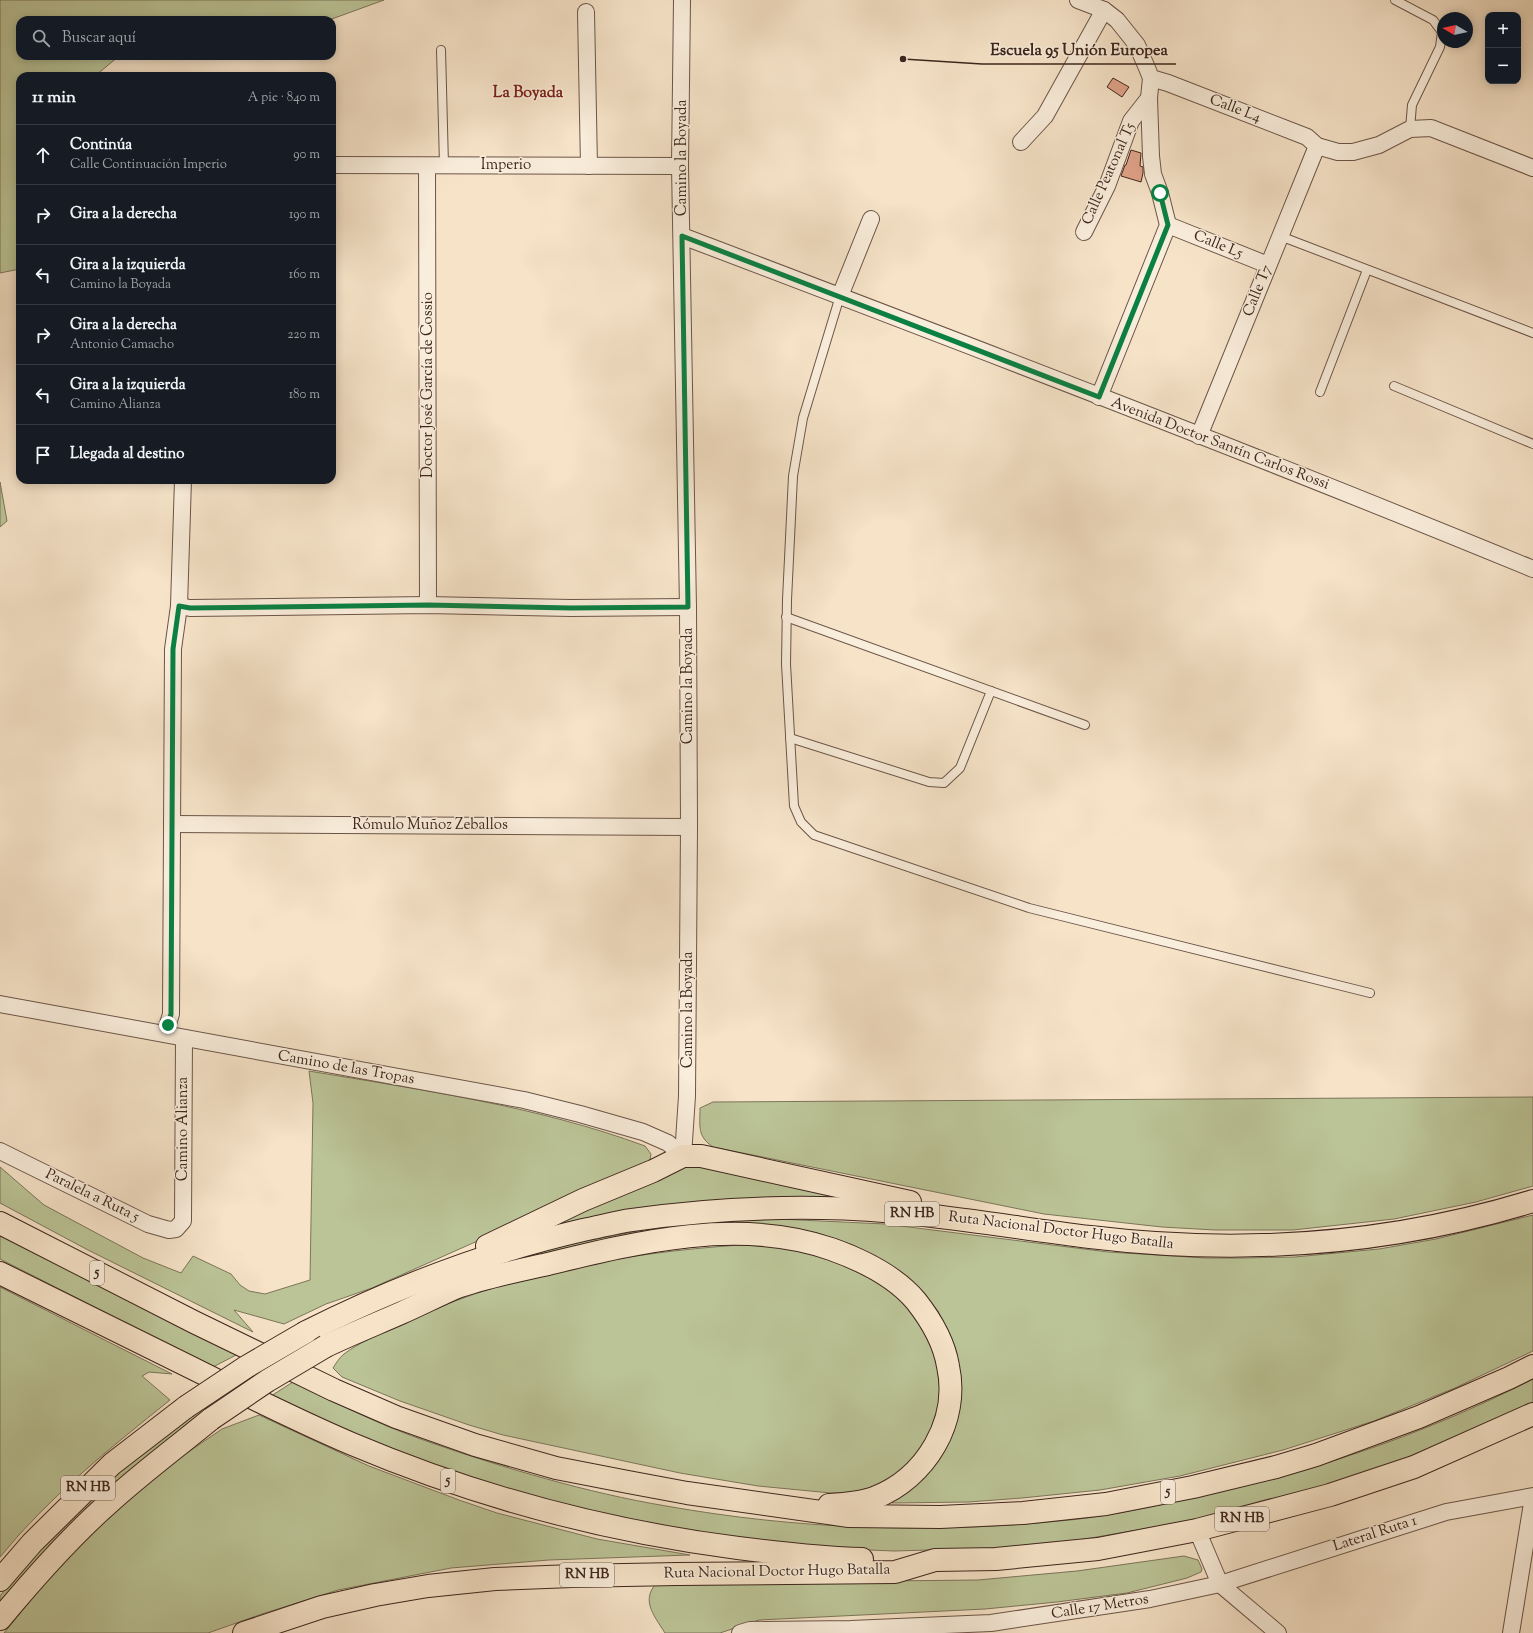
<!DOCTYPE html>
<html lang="es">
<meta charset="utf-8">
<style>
body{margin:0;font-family:"Sorts Mill Goudy",serif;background:#242831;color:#f1f3f6}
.controls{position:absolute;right:12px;top:12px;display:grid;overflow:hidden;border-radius:8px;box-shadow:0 2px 10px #0003}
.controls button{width:36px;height:36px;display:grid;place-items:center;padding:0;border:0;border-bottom:1px solid #363941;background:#171b24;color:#f1f3f6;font:20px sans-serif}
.compass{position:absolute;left:1437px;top:12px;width:36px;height:36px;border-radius:50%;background:#171b24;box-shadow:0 2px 10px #0003;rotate:279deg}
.stop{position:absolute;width:12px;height:12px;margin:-9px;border:3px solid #0b8043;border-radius:50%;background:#fff}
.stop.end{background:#0b8043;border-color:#fff;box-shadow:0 1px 4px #0008}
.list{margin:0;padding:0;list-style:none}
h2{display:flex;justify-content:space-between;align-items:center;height:52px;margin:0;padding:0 16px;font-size:17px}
h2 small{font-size:13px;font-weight:400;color:#9ea1a6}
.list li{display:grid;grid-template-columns:26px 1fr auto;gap:12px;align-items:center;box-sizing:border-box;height:60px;padding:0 16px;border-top:1px solid #363941}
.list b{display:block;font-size:15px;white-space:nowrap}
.list p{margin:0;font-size:13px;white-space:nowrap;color:#9ea1a6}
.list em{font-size:13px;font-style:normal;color:#9ea1a6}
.icon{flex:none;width:22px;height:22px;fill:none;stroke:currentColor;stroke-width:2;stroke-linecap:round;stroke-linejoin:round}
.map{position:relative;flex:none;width:1533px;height:1633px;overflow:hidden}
.search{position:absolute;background:#171b24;box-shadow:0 2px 10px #0003;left:16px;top:16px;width:320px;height:44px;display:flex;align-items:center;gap:10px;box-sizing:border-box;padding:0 14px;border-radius:12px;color:#9ea1a6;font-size:15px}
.panel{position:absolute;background:#171b24;box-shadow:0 2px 10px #0003;left:16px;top:72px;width:320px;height:412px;border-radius:12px}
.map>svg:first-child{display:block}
</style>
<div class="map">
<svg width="1533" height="1633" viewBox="0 0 1533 1633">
<rect width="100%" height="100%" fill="#f6e3c8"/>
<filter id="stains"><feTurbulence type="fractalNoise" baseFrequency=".005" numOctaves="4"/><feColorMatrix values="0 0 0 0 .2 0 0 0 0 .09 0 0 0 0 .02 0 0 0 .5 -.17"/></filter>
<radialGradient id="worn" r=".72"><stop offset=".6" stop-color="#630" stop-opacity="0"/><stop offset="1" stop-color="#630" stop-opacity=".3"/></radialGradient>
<g fill="#bbc497" stroke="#7c755a">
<path d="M0 0H384L329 20H20V56H119L95 76H20V269L0 273Z"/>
<path d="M0 482 7 521 0 527Z"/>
<path d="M309 1071C422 1090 537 1106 645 1146L651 1154 650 1160 648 1165 372 1288 326 1304 284 1324 234 1310 253 1332 88 1250 0 1203V1167L44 1205 143 1258 181 1273 193 1256 231 1274 240 1285 249 1291 265 1294 310 1280 313 1103Z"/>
<path d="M1533 1097V1186L1476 1202 1394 1219 1293 1230H1215L1162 1227 1044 1214 713 1147C697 1136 700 1127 700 1108L713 1102Z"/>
<path d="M690 1164 836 1195V1197L833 1199 555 1227 553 1225Z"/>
<path d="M1533 1215V1351L1455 1388 1374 1421 1283 1450 1180 1476 1100 1490 1022 1498 969 1502 892 1503V1501L933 1468 950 1440 956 1422 960 1404 944 1325 938 1311 925 1295 889 1264 853 1245 817 1233 799 1230 657 1232 309 1345 307 1343 331 1329 467 1272 565 1245 648 1229 694 1223 778 1219 885 1224 1108 1252 1206 1258H1242L1295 1257 1379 1249 1436 1239Z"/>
<path d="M0 1235 238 1354 213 1367 0 1259Z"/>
<path d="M740 1245 782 1246 810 1253 865 1273 894 1292 918 1319 935 1350 941 1397 929 1439 902 1471 870 1488 853 1492 831 1493 758 1486 680 1473 503 1435 469 1425 400 1401 342 1377 333 1368C336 1363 340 1357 344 1354 358 1343 377 1336 392 1328 500 1275 621 1253 740 1245Z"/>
<path d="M0 1287 172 1374 149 1372 142 1376 170 1400C110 1448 49 1497 0 1557Z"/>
<path d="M1533 1379V1403L1521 1409 1397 1462 1289 1497 1189 1521 1062 1543 1000 1548 894 1551 846 1549 717 1535 659 1526 525 1495 420 1460 357 1435 271 1396 293 1382C338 1404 382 1426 429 1442 504 1468 588 1493 666 1506 796 1529 928 1534 1059 1521 1097 1518 1136 1510 1173 1502 1298 1477 1420 1437 1533 1379Z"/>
<path d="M200 1409 204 1412 130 1471 0 1606V1596L16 1576 85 1503 125 1467Z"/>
<path d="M259 1415 369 1466 459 1500 497 1513 597 1539 690 1555 549 1560 451 1568 338 1590 262 1614 208 1633H4L58 1567 112 1514 172 1463 222 1429Z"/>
<path d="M1184 1556 1198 1560 1202 1569 1201 1572 1187 1578 1127 1593 1057 1602 985 1609 759 1620 720 1633H665C653 1614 639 1598 660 1580L883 1581 978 1580 1077 1571Z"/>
</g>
<g fill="#e1a38a" stroke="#3e261d">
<path d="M1113 78 1129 87 1122 97 1107 87Z"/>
<path d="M1131 150 1141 153 1140 166 1143 167V173L1141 182 1121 176 1125 165H1126Z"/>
</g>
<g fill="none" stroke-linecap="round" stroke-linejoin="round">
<defs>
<g id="lane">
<path d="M1395 0 1433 20 1442 32 1440 47 1412 105 1410 129"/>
<path d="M441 50 444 165"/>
<path d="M1280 236 1533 333"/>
<path d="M840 296 803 418 793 476 787 600 786 664 794 806 801 822 814 835 1029 908 1370 993"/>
<path d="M1394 386 1533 444"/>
<path d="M1320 392 1367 270"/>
<path d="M786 617 1085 725"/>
<path d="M790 738 929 782 944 783 960 768 991 691"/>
</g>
<g id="street">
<path d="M682 0 680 166 688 607 689 827 687 1096 683 1156"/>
<path d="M1078 0 1104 10 1117 20 1137 45 1147 68 1151 78 1149 98 1151 156 1153 174 1160 193 1168 225 1099 397"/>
<path d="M586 12 589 166"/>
<path d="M1151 78 1168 83 1307 137 1317 146 1338 152H1353L1379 145 1410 129 1431 128 1533 168"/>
<path d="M1021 142 1045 116 1104 10"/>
<path d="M332 165 680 166"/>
<path d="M427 166 428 605"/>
<path d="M1168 225 1268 265"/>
<path d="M1084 232 1107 186 1131 121 1149 98"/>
<path d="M682 236C966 344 1251 453 1533 569"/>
<path d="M840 296 871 219"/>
<path d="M1199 436 1317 146"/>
<path d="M179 606 190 608 428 605 571 608 688 607"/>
<path d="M172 824 689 827"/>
<path d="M0 1004 524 1100 580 1114 643 1132 668 1143 683 1156"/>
<path d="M165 1034 171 1014 173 649 179 606 183 480"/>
<path d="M0 1151 148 1224 169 1230 176 1229 183 1221 184 1038"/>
<path d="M1197 1530 1220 1584 1278 1633"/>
<path d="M740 1633 750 1630 851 1629 991 1623 1150 1599 1220 1584 1446 1512 1533 1496"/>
<path d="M1511 1633 1533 1497"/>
</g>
<g id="highway">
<path d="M0 1223 194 1322 334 1390 396 1417 475 1445 556 1468 628 1482 687 1493 849 1516 940 1517 1023 1513 1106 1504 1193 1487 1276 1467 1316 1455 1419 1417 1509 1378 1533 1366"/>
<path d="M487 1246 583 1200 653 1171 683 1156H701L910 1202"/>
<path d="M0 1273C65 1305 129 1337 194 1369 246 1395 298 1421 352 1444 475 1496 605 1531 738 1548 779 1553 820 1558 862 1559"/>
<path d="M306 1332C394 1288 486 1252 583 1230 599 1227 616 1222 632 1220 694 1211 758 1207 821 1208 911 1209 1001 1226 1090 1237 1239 1255 1390 1245 1533 1201"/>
<path d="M326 1346C351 1334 376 1324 401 1313 419 1305 437 1296 455 1288 485 1277 517 1271 548 1264 638 1242 740 1217 831 1249 862 1260 895 1276 916 1301 931 1320 944 1342 948 1366 960 1421 926 1478 874 1498 860 1503 844 1504 829 1505"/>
<path d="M0 1580 32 1543 112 1464 186 1407"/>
<path d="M0 1619C34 1578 69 1538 110 1502 142 1473 177 1447 211 1419"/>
<path d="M244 1633 322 1607 375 1595 428 1586 495 1579 572 1576 677 1574 895 1572 935 1560 996 1559 1098 1549 1197 1530 1330 1495 1414 1467 1533 1414"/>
</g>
</defs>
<use href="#lane" stroke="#6c5548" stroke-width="10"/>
<use href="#street" stroke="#6c5548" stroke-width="18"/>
<use href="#highway" stroke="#3e261d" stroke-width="24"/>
<use href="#lane" stroke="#f9eddb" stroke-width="8"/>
<use href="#street" stroke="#f9eddb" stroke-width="16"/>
<use href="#highway" stroke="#f6e3c8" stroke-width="22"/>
<defs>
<g id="highway-bridge">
<path d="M186 1407 246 1367 306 1332"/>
<path d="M211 1419 267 1381 326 1346"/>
</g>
</defs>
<use href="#highway-bridge" stroke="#3e261d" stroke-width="24" stroke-linecap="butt"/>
<use href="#highway-bridge" stroke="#f6e3c8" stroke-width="22"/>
</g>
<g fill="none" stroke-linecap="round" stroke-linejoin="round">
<path stroke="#0b8043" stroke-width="5" d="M168 1025 171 1014 173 649 179 606 190 608 428 605 571 608 688 607 682 236 1099 397 1168 225 1160 193"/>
</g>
<g text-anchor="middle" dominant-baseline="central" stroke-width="3" stroke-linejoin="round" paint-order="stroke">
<g fill="#f9eddb" stroke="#766256" stroke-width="1">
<rect x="885" y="1202" width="54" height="24" rx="3"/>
<rect x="90" y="1261" width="14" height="24" rx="3"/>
<rect x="441" y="1469" width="14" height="24" rx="3"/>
<rect x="61" y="1476" width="54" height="24" rx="3"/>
<rect x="1161" y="1480" width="14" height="24" rx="3"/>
<rect x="1215" y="1507" width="54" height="24" rx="3"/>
<rect x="560" y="1563" width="54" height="24" rx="3"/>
</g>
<g font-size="14" font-weight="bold" fill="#3e261d">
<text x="912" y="1214">RN HB</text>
<text x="97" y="1273">5</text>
<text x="448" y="1481">5</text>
<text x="88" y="1488">RN HB</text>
<text x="1168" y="1492">5</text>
<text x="1242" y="1519">RN HB</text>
<text x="587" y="1575">RN HB</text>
</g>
<g font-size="15" fill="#3e261d" stroke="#f9eddb">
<text transform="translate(1235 109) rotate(21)">Calle L4</text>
<text transform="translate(682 158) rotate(-90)">Camino la Boyada</text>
<text x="506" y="165">Imperio</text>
<text transform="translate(1109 174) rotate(-66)">Calle Peatonal T5</text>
<text transform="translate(1218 245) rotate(22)">Calle L5</text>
<text transform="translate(1258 291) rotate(-68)">Calle T7</text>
<text transform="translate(428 385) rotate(-90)">Doctor José García de Cossio</text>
<text transform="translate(1220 444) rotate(21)">Avenida Doctor Santín Carlos Rossi</text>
<text transform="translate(688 686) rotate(-90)">Camino la Boyada</text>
<text x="430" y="825">Rómulo Muñoz Zeballos</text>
<text transform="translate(688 1010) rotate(-90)">Camino la Boyada</text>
<text transform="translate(346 1068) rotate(10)">Camino de las Tropas</text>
<text transform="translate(183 1129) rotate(-90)">Camino Alianza</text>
<text transform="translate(92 1196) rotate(26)">Paralela a Ruta 5</text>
<text transform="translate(1061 1231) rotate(7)">Ruta Nacional Doctor Hugo Batalla</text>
<text transform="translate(1375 1534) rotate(-18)">Lateral Ruta 1</text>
<text transform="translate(777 1572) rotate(-1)">Ruta Nacional Doctor Hugo Batalla</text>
<text transform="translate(1100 1607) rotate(-9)">Calle 17 Metros</text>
</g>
<g font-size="16" font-weight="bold" fill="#7a1f14" stroke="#f9eddb">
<text x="528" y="93">La Boyada</text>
</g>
</g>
<path fill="none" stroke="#3e261d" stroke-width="1.5" d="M903 59L982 64H1176"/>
<circle fill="#3e261d" stroke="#f9eddb" stroke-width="1.5" cx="903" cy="59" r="4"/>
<g font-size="16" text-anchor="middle" font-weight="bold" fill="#3e261d" stroke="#f9eddb" stroke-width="3" stroke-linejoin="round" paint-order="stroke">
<text x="1079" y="55">Escuela 95 Unión Europea</text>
</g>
<rect width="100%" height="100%" filter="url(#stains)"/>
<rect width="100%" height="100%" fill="url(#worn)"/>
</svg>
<div class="controls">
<button>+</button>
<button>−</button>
</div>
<svg class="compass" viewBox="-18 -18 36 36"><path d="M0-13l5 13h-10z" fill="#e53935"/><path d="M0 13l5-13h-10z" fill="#9ea1a6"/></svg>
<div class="stop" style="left:1160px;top:193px"></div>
<div class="stop end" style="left:168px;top:1025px"></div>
<div class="search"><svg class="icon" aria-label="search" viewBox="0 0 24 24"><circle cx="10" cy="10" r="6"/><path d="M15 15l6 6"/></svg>Buscar aquí</div>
<section class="panel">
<h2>11 min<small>A pie · 840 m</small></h2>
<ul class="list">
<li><svg class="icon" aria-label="ahead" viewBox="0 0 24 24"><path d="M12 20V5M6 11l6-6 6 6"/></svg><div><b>Continúa</b><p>Calle Continuación Imperio</p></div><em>90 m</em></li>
<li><svg class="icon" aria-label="right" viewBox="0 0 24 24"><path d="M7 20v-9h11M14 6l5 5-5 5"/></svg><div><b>Gira a la derecha</b></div><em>190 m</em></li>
<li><svg class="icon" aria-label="left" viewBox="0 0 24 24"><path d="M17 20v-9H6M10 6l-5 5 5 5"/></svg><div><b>Gira a la izquierda</b><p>Camino la Boyada</p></div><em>160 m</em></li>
<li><svg class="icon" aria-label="right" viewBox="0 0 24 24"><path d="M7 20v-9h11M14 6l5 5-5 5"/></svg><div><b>Gira a la derecha</b><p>Antonio Camacho</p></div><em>220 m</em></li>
<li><svg class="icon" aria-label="left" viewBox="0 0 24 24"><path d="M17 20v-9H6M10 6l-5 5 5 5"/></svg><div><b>Gira a la izquierda</b><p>Camino Alianza</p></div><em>180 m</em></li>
<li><svg class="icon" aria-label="arrive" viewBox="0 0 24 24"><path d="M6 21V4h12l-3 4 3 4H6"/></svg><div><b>Llegada al destino</b></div></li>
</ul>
</section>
</div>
